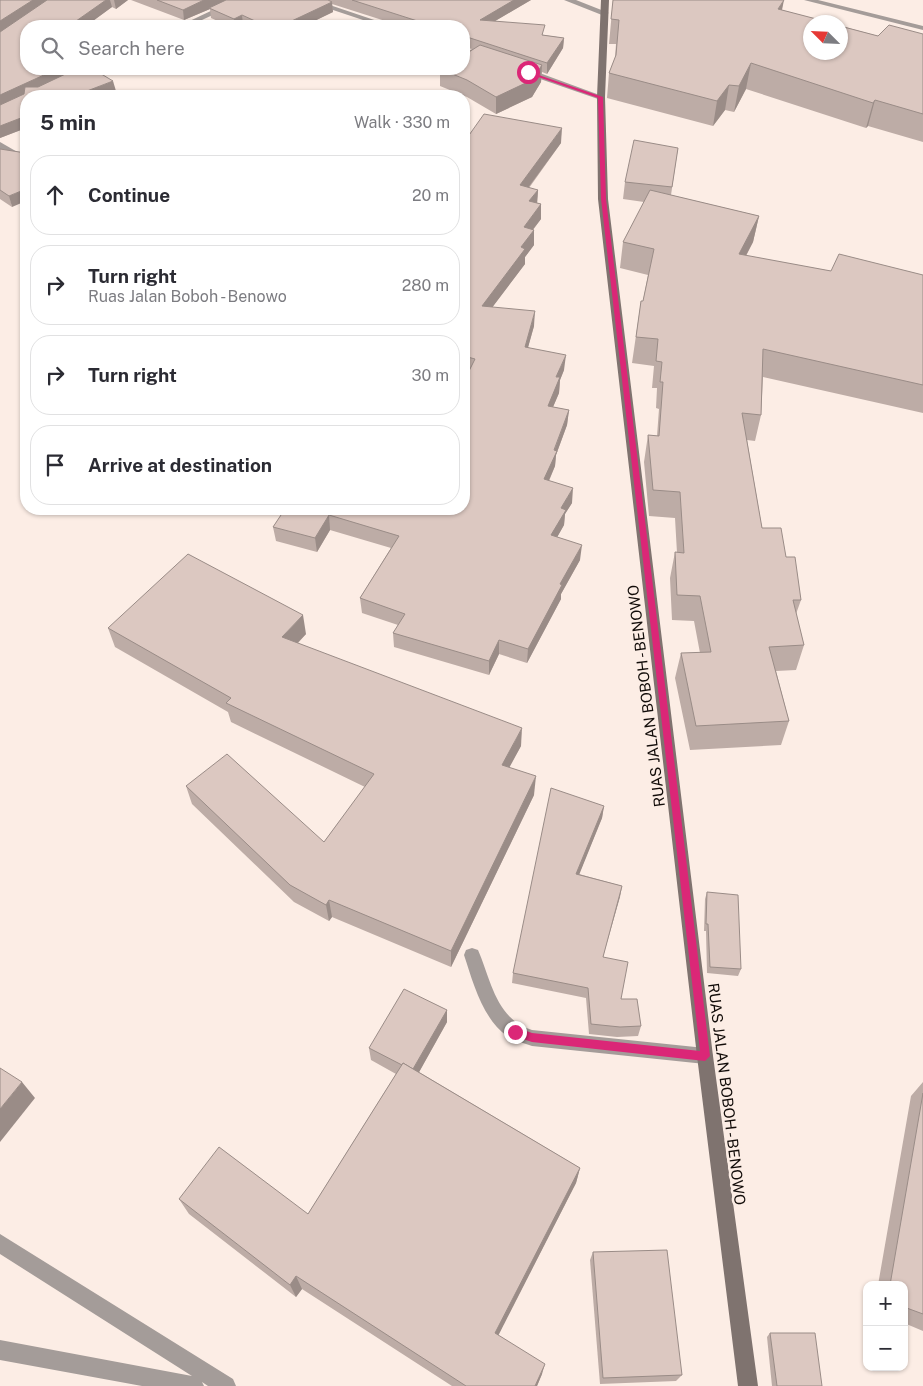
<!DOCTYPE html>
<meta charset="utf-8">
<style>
body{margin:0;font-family:"Public Sans",sans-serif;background:#f7f7f7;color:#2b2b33}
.controls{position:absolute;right:15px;bottom:15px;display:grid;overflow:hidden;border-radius:10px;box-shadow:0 1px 4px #0004}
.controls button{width:45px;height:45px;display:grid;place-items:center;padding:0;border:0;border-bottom:1px solid #e1e1e2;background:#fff;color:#2b2b33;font:25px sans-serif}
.compass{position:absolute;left:803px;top:15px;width:45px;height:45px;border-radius:50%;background:#fff;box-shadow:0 1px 4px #0004;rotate:294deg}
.stop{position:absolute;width:15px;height:15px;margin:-11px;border:4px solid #db2777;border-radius:50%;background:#fff}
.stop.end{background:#db2777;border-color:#fff;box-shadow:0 1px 5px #0008}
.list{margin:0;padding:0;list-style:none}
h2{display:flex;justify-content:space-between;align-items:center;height:65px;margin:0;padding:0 20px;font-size:21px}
h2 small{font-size:16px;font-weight:400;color:#7c7c81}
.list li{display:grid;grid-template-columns:32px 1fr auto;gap:15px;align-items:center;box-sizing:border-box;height:80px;margin:0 10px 10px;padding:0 10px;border:1px solid #e1e1e2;border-radius:20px}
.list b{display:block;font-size:19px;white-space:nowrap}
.list p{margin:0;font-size:16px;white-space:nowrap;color:#7c7c81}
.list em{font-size:16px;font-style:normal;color:#7c7c81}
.icon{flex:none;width:28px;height:28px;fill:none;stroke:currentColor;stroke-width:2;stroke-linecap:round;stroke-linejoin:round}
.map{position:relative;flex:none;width:923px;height:1386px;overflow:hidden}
.search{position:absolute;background:#fff;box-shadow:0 1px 4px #0004;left:20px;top:20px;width:450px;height:55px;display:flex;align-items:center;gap:12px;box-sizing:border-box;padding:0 18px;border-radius:20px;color:#7c7c81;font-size:19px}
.panel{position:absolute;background:#fff;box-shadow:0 1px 4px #0004;left:20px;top:90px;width:450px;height:425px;border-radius:20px}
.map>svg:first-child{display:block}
</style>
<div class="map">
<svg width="923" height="1386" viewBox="0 0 923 1386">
<rect width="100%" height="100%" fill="#fcede5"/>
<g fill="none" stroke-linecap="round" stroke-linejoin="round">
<path fill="#a49c99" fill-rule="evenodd" d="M0 1234 233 1379 236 1386H208L202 1382 204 1386H142L0 1360V1340L192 1376 0 1254Z"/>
<g fill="#a49c99" fill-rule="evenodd">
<path d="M234 0H245L189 26H179Z"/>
<path d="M303 0H315L392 26H381Z"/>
<path d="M564 0H576L609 13 602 15Z"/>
<path d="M520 68H526L605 97 598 99 520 72Z"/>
<path d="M0 142 26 157V161H20L0 149Z"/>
<path d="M472 948 478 950C491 980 496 1019 532 1030L705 1048 711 1050 713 1056 711 1062 705 1064 532 1046C524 1043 514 1041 507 1036 482 1018 473 982 464 955L466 950Z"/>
</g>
<path fill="#a49c99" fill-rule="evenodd" d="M804 0H818L923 26V30Z"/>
<path fill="#7f736f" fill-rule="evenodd" d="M601 0H609L605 97 608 199 713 1056 758 1386H738L697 1056 598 199 597 97Z"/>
</g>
<g fill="#bdaca6">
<path d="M0 0H128L116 9 112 7 86 26H26V69L116 91 103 96H26V128L0 138Z"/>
<path d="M131 0H531L495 21 544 35 564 38 563 48 547 74 542 72 541 82 532 97 496 114 467 97 440 86V69L472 49 464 47V26H401L332 4 333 12 304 26H245L243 25 241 26H229L211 18 210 9 184 20Z"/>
<path d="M613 0 782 10 878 36 923 34V142L868 126 866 128 746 89 734 112 725 110 713 126 607 98 609 73 615 58 616 44H609Z"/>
<path d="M464 138H467L561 143 529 188 538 190 537 203 541 204V219L533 230 534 245 525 257V264L492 307 534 326 528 347 564 370 560 380 559 393 553 407 569 410 567 425 556 455 555 466 549 481 572 503 565 514 564 525 557 537 580 560 561 594V599L527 663 499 654 489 675 394 647 393 633 398 625 362 613 360 598 391 548 330 530 317 552 276 541 273 527 285 509H464L468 372 464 371Z"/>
<path d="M678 148 671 195 759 216 753 242 746 256 831 271 923 275V413L763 377 761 415 755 441 747 440 762 528 786 557 801 600 796 614 804 645 796 670 776 671 789 721 781 745 690 750 675 678 681 653H700L694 621 672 620 670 578 675 552 677 553 675 518 649 516 644 462 648 435 657 436 659 409 656 408 657 388H652L654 366 632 363 641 301H643L648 275 620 268 623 242 644 202 623 199 625 182Z"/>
<path d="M0 149 12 207 0 199Z"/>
<path d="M108 628 306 634 298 643 521 746 509 767 534 795 451 967 332 917 329 921 294 902 192 804 186 786 324 842 365 787 231 722 228 712 115 647Z"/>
<path d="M604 806 602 818 579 874 622 886 603 957 621 999 641 1026 638 1036 617 1037 589 1034 586 998 512 983 513 973Z"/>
<path d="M707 892 741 969 738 976 707 973 706 931H704L705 899Z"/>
<path d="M447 1010V1022L419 1072 580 1168 576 1183 498 1335 542 1374 537 1386H452L302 1289 296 1297 189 1214 179 1199 308 1214 396 1074 371 1060 369 1048Z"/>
<path d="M923 1082V1331L904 1323V1285H878L911 1096Z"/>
<path d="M593 1252 682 1375 676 1381 600 1384 590 1260Z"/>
<path d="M770 1333 822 1386H772L767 1337Z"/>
</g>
<g fill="#9a8c87">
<path d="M33 0H51L0 34V21Z"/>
<path d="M106 0H110L112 7 86 26H69Z"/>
<path d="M114 0H128L116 9Z"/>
<path d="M204 0H229L209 8 210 9 184 20 183 10Z"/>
<path d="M514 0H531L480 30V20Z"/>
<path d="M784 0 779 25 778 9Z"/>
<path d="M332 2 333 12 304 26H281Z"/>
<path d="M242 15 243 25 241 26H235L234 19Z"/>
<path d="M564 38 563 48 547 74V63Z"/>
<path d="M751 63 746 89 734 112 739 86Z"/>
<path d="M542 65 541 82 532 97 496 114V97Z"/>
<path d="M57 69H80L0 107V95Z"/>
<path d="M113 81 116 91 103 96H74Z"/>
<path d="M729 85 725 110 713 126 717 101Z"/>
<path d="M875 100 868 126 866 128 873 103Z"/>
<path d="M26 116V128L0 138V126Z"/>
<path d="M562 128 561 143 519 200 520 185Z"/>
<path d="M26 189V201L12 207 9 196Z"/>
<path d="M538 190 537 205 529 201Z"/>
<path d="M541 204V219L523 242 524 227Z"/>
<path d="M759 216 753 242 733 280 739 254Z"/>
<path d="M534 230V245L525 257V264L482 321V306L521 247Z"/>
<path d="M535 311 534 326 524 362 525 347Z"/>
<path d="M566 355 564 370 560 380 559 393 547 421 548 406 556 377Z"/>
<path d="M569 410 567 425 556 455 555 466 543 494 544 479Z"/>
<path d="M573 488 572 503 565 514 564 525 550 550 551 535 561 508Z"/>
<path d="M329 515 330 530 317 552 315 538Z"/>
<path d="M582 545 580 560 561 594V599L527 663 528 649 560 584Z"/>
<path d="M303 615 306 634 285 656 282 637Z"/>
<path d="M499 640V654L489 675V661Z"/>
<path d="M522 728 521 746 501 783 502 765Z"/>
<path d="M536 776 534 795 451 967V951Z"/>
<path d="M604 806 602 818 575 885 576 874Z"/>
<path d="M622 886 620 897 600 967 603 957Z"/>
<path d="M329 900 332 917 329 921 326 905Z"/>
<path d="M447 1010V1022L413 1083 412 1071Z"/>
<path d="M22 1082 35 1098 0 1142V1109Z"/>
<path d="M580 1168 576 1183 494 1344 495 1333Z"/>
<path d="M296 1276 302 1289 296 1297 290 1285Z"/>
<path d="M545 1364 542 1374 537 1386H535Z"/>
</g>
<g fill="#dcc8c1" stroke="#9a8c87">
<path d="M0 0H33L0 21Z"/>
<path d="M47 0H106L69 26H26V69H57L0 95V32Z"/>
<path d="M157 0H204L183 10Z"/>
<path d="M226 0H328L332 2 281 26H266L242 15 234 19 209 8Z"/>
<path d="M352 0H514L480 20 545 25 542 35 564 38 547 63 464 36V26H433Z"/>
<path d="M613 0H784L778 9 828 22H810V52H840V26L878 36 889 25 923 34V114L875 100 873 103 751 63 739 86 729 85 717 101 609 73 616 55 619 20 611 19Z"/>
<path d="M480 45 542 65 532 80 496 97 467 80 440 69H464V55Z"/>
<path d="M76 69H93L113 81 74 96H26V116L0 126V105L24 94 25 87H38Z"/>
<path d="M484 114 562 128 520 185 538 190 529 201 541 204 524 227 534 230 521 247 525 249 482 306 535 311 525 347 566 355 556 377H560L548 406 569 410 554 450 557 451 544 479 573 488 561 508 566 510 551 535 582 545 560 584 562 585 528 649 499 640 489 661 393 633 405 614 360 598 399 536 329 515 315 538 273 527 285 509H464V381L475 359 464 356V338L465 336H464V138H467Z"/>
<path d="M634 140 678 148 672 187 625 182Z"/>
<path d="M0 149 26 153V189L9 196 0 190Z"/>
<path d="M650 190 759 216 739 254 831 271 839 254 923 275V385L763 349 761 415 742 413 762 528H781L786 557H795L801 600H793L804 645 769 647 789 721 696 726 681 653 711 652 700 596 677 595 675 552 684 553 680 492 653 490 648 435 659 436 663 382H660L662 362 656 361 658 339 636 337 641 301H643L654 249 623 242Z"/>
<path d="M188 554 303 615 282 637 522 728 502 765 536 776 451 951 329 900 326 905 290 885 186 786 227 754 324 842 374 774 226 703 231 698 108 628Z"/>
<path d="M551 788 604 806 576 874 622 886 603 957 628 962 621 999H637L641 1026 620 1027 591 1024 588 988 513 973Z"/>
<path d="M707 892 738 895 741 969 710 967 708 924H706Z"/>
<path d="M404 989 447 1010 413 1069 403 1063 402 1065 369 1048Z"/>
<path d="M403 1063 580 1168 495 1333 545 1364 535 1386H466L296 1276 290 1285 179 1199 219 1147 308 1214Z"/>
<path d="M0 1068 22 1082 0 1109Z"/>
<path d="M923 1093V1314L904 1307V1285H890Z"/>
<path d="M667 1250 682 1375 603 1378 593 1252Z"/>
<path d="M770 1333H815L822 1386H777Z"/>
</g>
<path fill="#db2777" d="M527 71 603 97 606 199 710 1056 705 1061 532 1042 511 1035 510 1032 515 1027 532 1033 700 1051 601 199 598 98 527 73Z"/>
<g text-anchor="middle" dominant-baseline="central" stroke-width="5" stroke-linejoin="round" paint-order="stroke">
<g font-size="15" fill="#120c09" stroke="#fcede5">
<text transform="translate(646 696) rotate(-97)">RUAS JALAN BOBOH - BENOWO</text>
<text transform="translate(727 1094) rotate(83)">RUAS JALAN BOBOH - BENOWO</text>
</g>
</g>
</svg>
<div class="controls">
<button>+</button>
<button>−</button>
</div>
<svg class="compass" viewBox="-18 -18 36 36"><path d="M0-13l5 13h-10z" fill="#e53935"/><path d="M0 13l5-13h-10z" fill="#7c7c81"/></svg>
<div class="stop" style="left:528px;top:72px"></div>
<div class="stop end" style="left:515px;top:1032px"></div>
<div class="search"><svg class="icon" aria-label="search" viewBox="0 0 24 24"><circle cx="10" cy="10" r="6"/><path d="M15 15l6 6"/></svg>Search here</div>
<section class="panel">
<h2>5 min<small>Walk · 330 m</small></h2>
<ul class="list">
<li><svg class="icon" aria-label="ahead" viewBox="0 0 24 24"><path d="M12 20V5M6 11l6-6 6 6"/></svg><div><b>Continue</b></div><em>20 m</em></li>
<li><svg class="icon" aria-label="right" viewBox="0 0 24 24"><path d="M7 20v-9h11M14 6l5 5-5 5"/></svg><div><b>Turn right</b><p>Ruas Jalan Boboh - Benowo</p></div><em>280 m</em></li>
<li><svg class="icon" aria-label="right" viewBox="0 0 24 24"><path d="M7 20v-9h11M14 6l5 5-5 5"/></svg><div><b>Turn right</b></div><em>30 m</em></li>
<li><svg class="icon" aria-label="arrive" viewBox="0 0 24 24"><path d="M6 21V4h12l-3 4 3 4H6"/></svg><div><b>Arrive at destination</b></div></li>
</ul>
</section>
</div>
